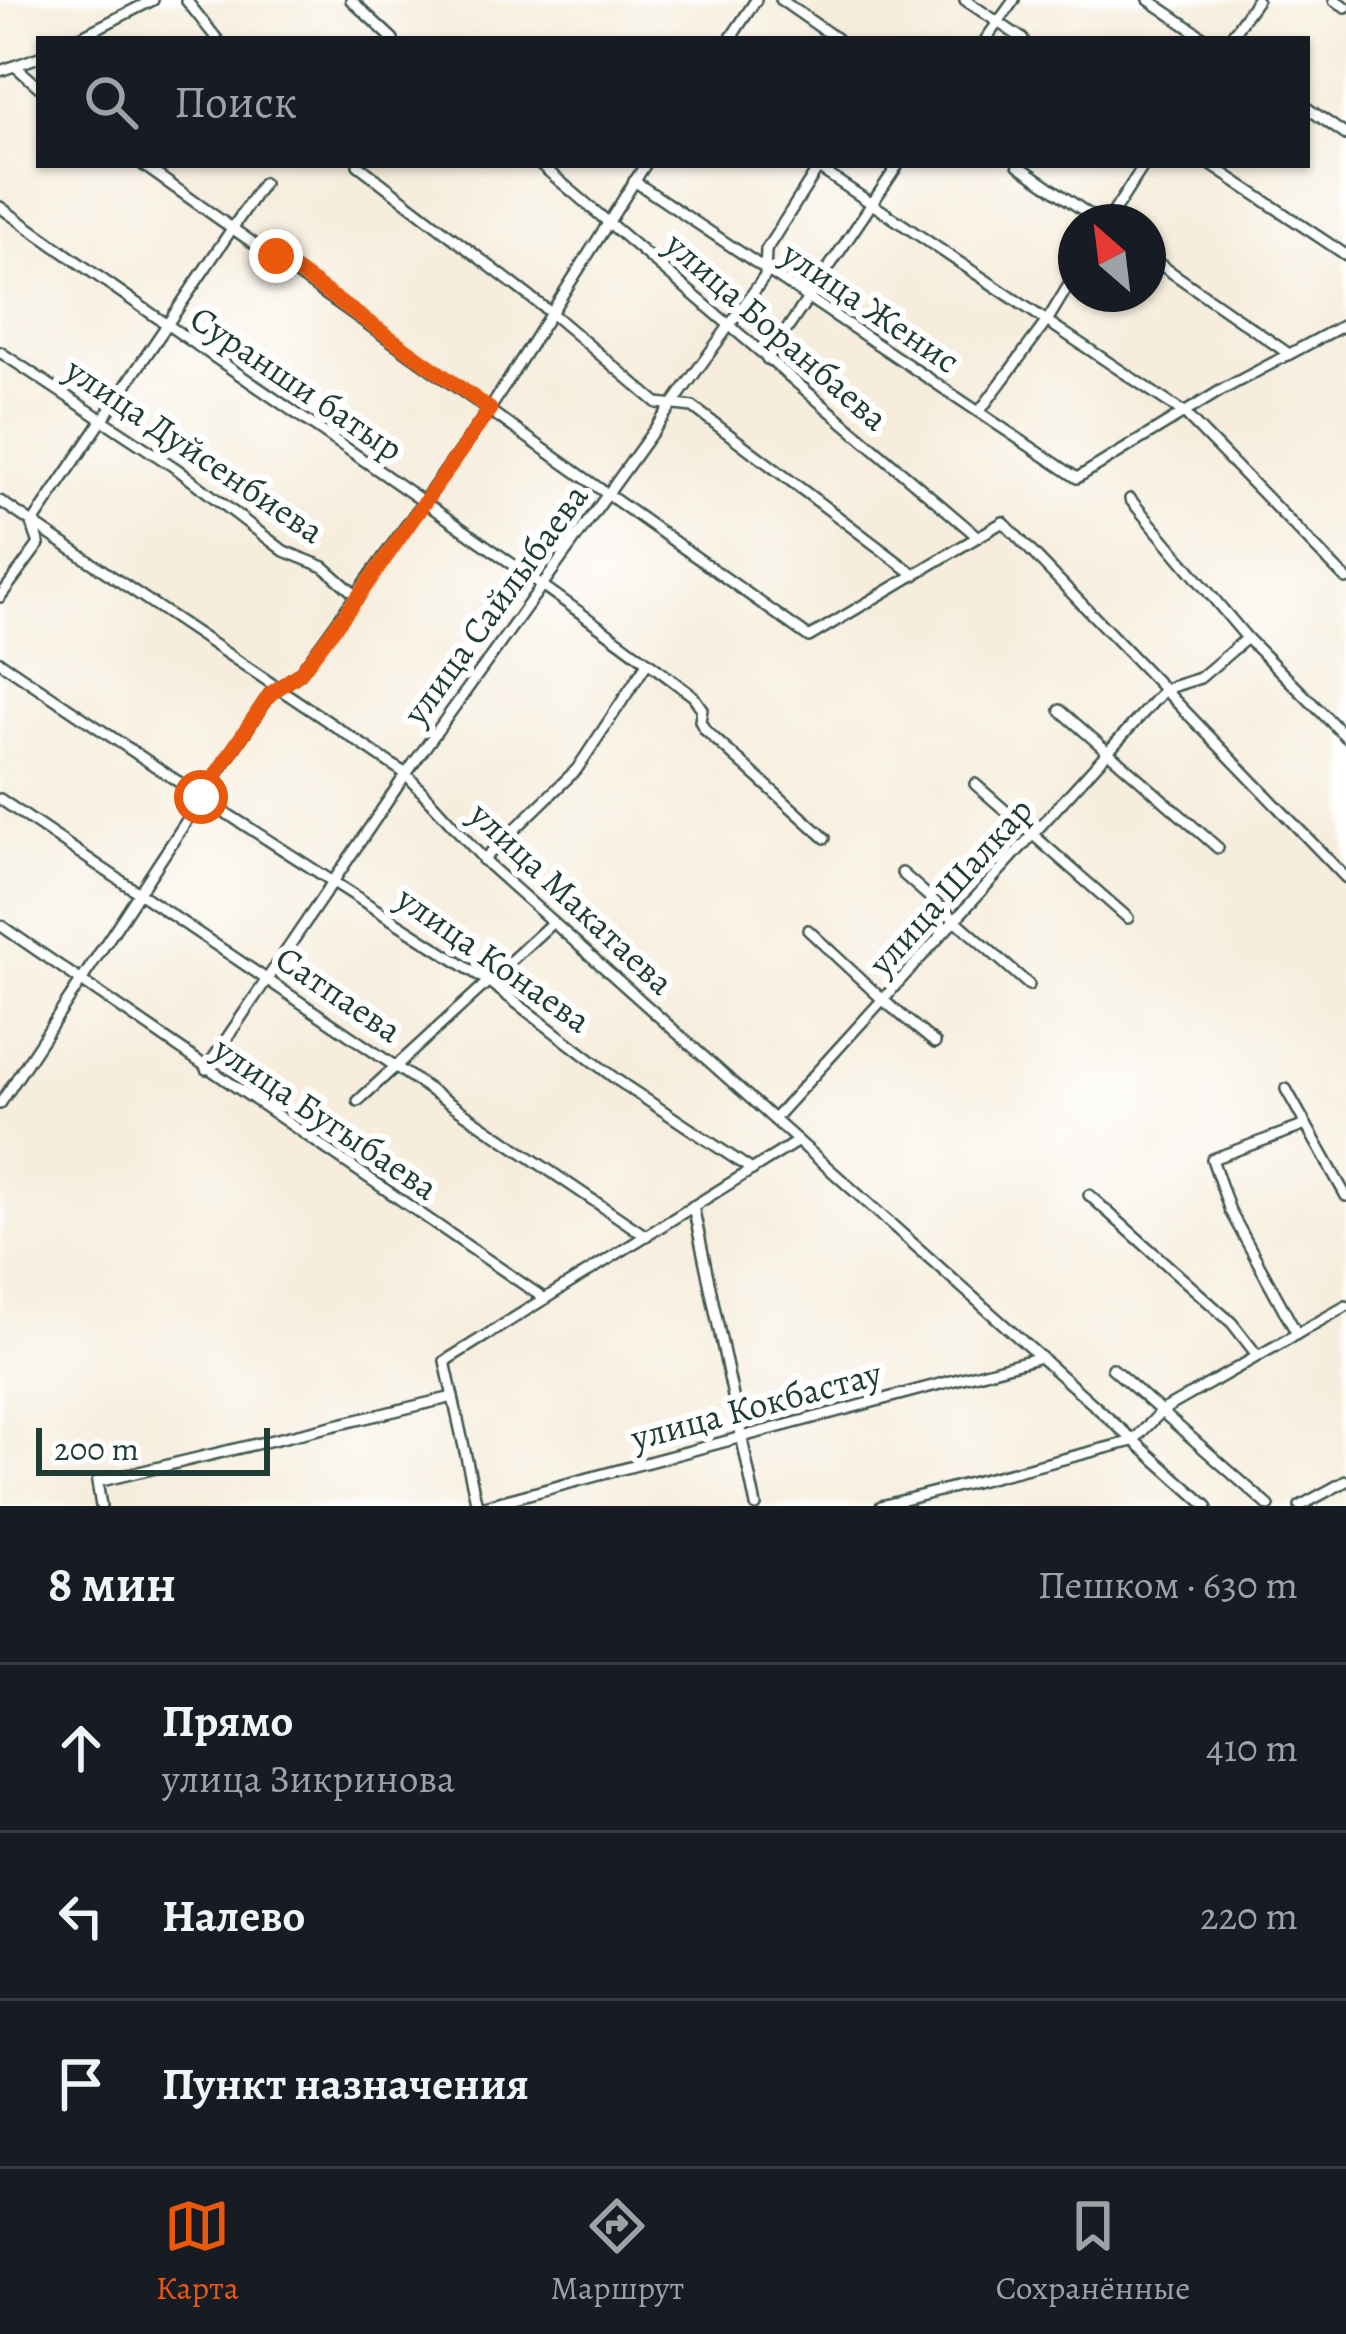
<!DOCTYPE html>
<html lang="ru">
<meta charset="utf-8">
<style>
body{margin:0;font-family:Alegreya,serif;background:#20242c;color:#f1f3f6}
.compass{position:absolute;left:1058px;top:204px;width:108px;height:108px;border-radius:50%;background:#171b24;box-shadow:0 3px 9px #0004;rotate:332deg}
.scale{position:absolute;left:36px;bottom:30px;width:234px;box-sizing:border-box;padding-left:12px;border:6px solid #1f3d34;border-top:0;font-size:33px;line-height:42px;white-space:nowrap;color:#1f3d34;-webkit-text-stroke:9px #fff;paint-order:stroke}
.stop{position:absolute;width:36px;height:36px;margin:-27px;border:9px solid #ea580c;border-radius:50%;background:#fff}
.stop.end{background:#ea580c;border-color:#fff;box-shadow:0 3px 12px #0008}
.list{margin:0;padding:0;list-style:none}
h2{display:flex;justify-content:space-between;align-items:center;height:156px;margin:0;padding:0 48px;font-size:51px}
h2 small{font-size:39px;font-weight:400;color:#9ea1a6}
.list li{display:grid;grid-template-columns:78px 1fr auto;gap:36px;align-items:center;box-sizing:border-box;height:168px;padding:0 48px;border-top:3px solid #363941}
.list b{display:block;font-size:45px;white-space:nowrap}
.list p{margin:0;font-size:39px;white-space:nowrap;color:#9ea1a6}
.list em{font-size:39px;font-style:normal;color:#9ea1a6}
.icon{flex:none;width:66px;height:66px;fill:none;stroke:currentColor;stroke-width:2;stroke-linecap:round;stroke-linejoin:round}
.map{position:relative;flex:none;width:1346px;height:1506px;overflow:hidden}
.search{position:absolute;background:#171b24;box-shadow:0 3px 9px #0004;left:36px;right:36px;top:36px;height:132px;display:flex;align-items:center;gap:30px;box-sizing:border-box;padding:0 42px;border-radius:0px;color:#9ea1a6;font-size:45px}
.sheet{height:660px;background:#171b24}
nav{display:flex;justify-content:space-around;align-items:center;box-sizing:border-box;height:168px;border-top:3px solid #363941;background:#171b24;font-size:33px;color:#9ea1a6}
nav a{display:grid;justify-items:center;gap:6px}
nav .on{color:#ea580c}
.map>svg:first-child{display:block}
</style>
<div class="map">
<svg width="1346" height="1506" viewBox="0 0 1346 1506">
<rect width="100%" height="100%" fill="#fff"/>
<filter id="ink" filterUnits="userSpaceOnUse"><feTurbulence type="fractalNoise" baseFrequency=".00833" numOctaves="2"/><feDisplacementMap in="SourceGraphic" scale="24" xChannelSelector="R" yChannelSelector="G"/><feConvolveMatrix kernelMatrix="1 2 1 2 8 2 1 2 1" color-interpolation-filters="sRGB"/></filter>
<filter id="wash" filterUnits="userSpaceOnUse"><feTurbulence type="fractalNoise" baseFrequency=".004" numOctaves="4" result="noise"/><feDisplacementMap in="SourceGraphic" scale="48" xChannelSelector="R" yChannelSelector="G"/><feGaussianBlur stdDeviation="2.7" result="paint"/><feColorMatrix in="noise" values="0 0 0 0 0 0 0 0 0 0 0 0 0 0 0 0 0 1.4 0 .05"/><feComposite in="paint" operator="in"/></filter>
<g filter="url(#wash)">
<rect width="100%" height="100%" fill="#f6eddc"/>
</g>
<g filter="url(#ink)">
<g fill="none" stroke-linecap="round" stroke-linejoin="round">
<defs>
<g id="minor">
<path d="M186 0 217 39"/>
<path d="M351 0 393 39"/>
<path d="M781 0 837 39"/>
<path d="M965 0 1023 39"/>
<path d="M1149 0 1206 39"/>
<path d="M1334 0 1346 7"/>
<path d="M76 39 153 0"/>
<path d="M730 39 756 0"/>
<path d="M986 39 1014 0"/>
<path d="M1229 39 1257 0"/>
<path d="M15 66 39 87"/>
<path d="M0 71 39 57"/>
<path d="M1307 108 1346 135"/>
<path d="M143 165 809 637 1003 522 1346 878"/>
<path d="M358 165 551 313 657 403 693 407 915 575"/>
<path d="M541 165 978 537"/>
<path d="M814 165 1184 413 1346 579"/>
<path d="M1018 165 1100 222"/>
<path d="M1211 165 1346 255"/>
<path d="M634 181 1077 478 1220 391 1346 324"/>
<path d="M0 207C230 372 468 526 693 696L702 709 700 721 705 730 825 838"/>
<path d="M1107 222 1144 165"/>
<path d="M1148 256 1289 354"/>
<path d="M0 352 177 469 284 551 324 567 358 597"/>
<path d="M767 359 898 165"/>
<path d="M979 412 1047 321 1076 273"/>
<path d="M1130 499 1247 638 1346 737"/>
<path d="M0 501 406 774 489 865 1207 1506"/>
<path d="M0 597 39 544 32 524 263 183"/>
<path d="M0 662 201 797 489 982 617 1080 752 1170"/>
<path d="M1060 710 1218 848"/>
<path d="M975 784 1128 918"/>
<path d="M0 799 646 1236"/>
<path d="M483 860 577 769 648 662"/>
<path d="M902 873 1029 985"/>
<path d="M0 925 545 1299"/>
<path d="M808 930 883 1000 935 1043"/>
<path d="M206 1069 406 774 765 276 766 250 818 168"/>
<path d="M1286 1089 1346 1196"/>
<path d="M358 1101 553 922"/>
<path d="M0 1104 270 694 300 673 490 409 645 165"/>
<path d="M774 1119 1165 689 1200 678 1247 638"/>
<path d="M1089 1195 1232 1323 1257 1355"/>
<path d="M693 1206 756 1506"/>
<path d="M1297 1334 1230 1211 1212 1159 1306 1125"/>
<path d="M1112 1368 1269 1506"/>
<path d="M101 1506 97 1482 453 1397"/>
<path d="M477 1506 445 1361 798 1141"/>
<path d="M484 1506 1041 1357"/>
<path d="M881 1506 1133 1441 1163 1410 1346 1306"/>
<path d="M1300 1506 1346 1481"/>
</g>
</defs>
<use href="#minor" stroke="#3f574d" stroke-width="14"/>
<use href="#minor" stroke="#fff" stroke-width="9"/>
</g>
</g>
<g fill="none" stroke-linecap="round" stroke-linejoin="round" filter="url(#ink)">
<path stroke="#ea580c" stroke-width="15" d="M201 797 270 694 300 673 358 597 490 409 276 256"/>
</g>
<g text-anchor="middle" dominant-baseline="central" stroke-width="12" stroke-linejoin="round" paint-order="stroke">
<g font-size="36" fill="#1f3d34" stroke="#fff">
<text transform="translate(871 307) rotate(34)">улица Женис</text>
<text transform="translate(777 331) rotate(41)">улица Боранбаева</text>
<text transform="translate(297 383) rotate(34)">Суранши батыр</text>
<text transform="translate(195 450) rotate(34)">улица Дуйсенбиева</text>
<text transform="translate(495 604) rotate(-54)">улица Сайлыбаева</text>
<text transform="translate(950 886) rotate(-48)">улица Шалкар</text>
<text transform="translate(572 898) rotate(43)">улица Макатаева</text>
<text transform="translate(494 959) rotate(35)">улица Конаева</text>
<text transform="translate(339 994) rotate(34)">Сатпаева</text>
<text transform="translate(326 1118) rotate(34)">улица Бугыбаева</text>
<text transform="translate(756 1405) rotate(-15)">улица Кокбастау</text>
</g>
</g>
</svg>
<svg class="compass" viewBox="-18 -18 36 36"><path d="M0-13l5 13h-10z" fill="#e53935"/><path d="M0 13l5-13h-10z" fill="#9ea1a6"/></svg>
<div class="scale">200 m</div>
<div class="stop" style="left:201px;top:797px"></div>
<div class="stop end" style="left:276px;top:256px"></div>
<div class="search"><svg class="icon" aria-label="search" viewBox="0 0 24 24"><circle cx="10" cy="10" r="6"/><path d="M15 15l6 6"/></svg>Поиск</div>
</div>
<section class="sheet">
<h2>8 мин<small>Пешком · 630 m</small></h2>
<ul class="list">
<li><svg class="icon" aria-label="ahead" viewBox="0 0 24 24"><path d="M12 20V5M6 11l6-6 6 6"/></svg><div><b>Прямо</b><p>улица Зикринова</p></div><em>410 m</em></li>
<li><svg class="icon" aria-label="left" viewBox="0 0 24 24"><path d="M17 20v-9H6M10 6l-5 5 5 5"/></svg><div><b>Налево</b></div><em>220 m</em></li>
<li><svg class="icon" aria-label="arrive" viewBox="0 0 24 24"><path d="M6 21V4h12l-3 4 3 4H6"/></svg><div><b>Пункт назначения</b></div></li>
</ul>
</section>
<nav>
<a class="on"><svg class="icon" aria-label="map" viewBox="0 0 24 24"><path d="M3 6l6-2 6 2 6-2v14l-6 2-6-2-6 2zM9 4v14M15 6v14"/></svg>Карта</a>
<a><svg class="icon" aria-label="directions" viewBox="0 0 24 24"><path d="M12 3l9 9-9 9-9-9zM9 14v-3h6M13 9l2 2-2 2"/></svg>Маршрут</a>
<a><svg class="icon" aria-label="saved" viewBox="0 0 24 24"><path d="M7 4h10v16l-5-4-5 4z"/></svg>Сохранённые</a>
</nav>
